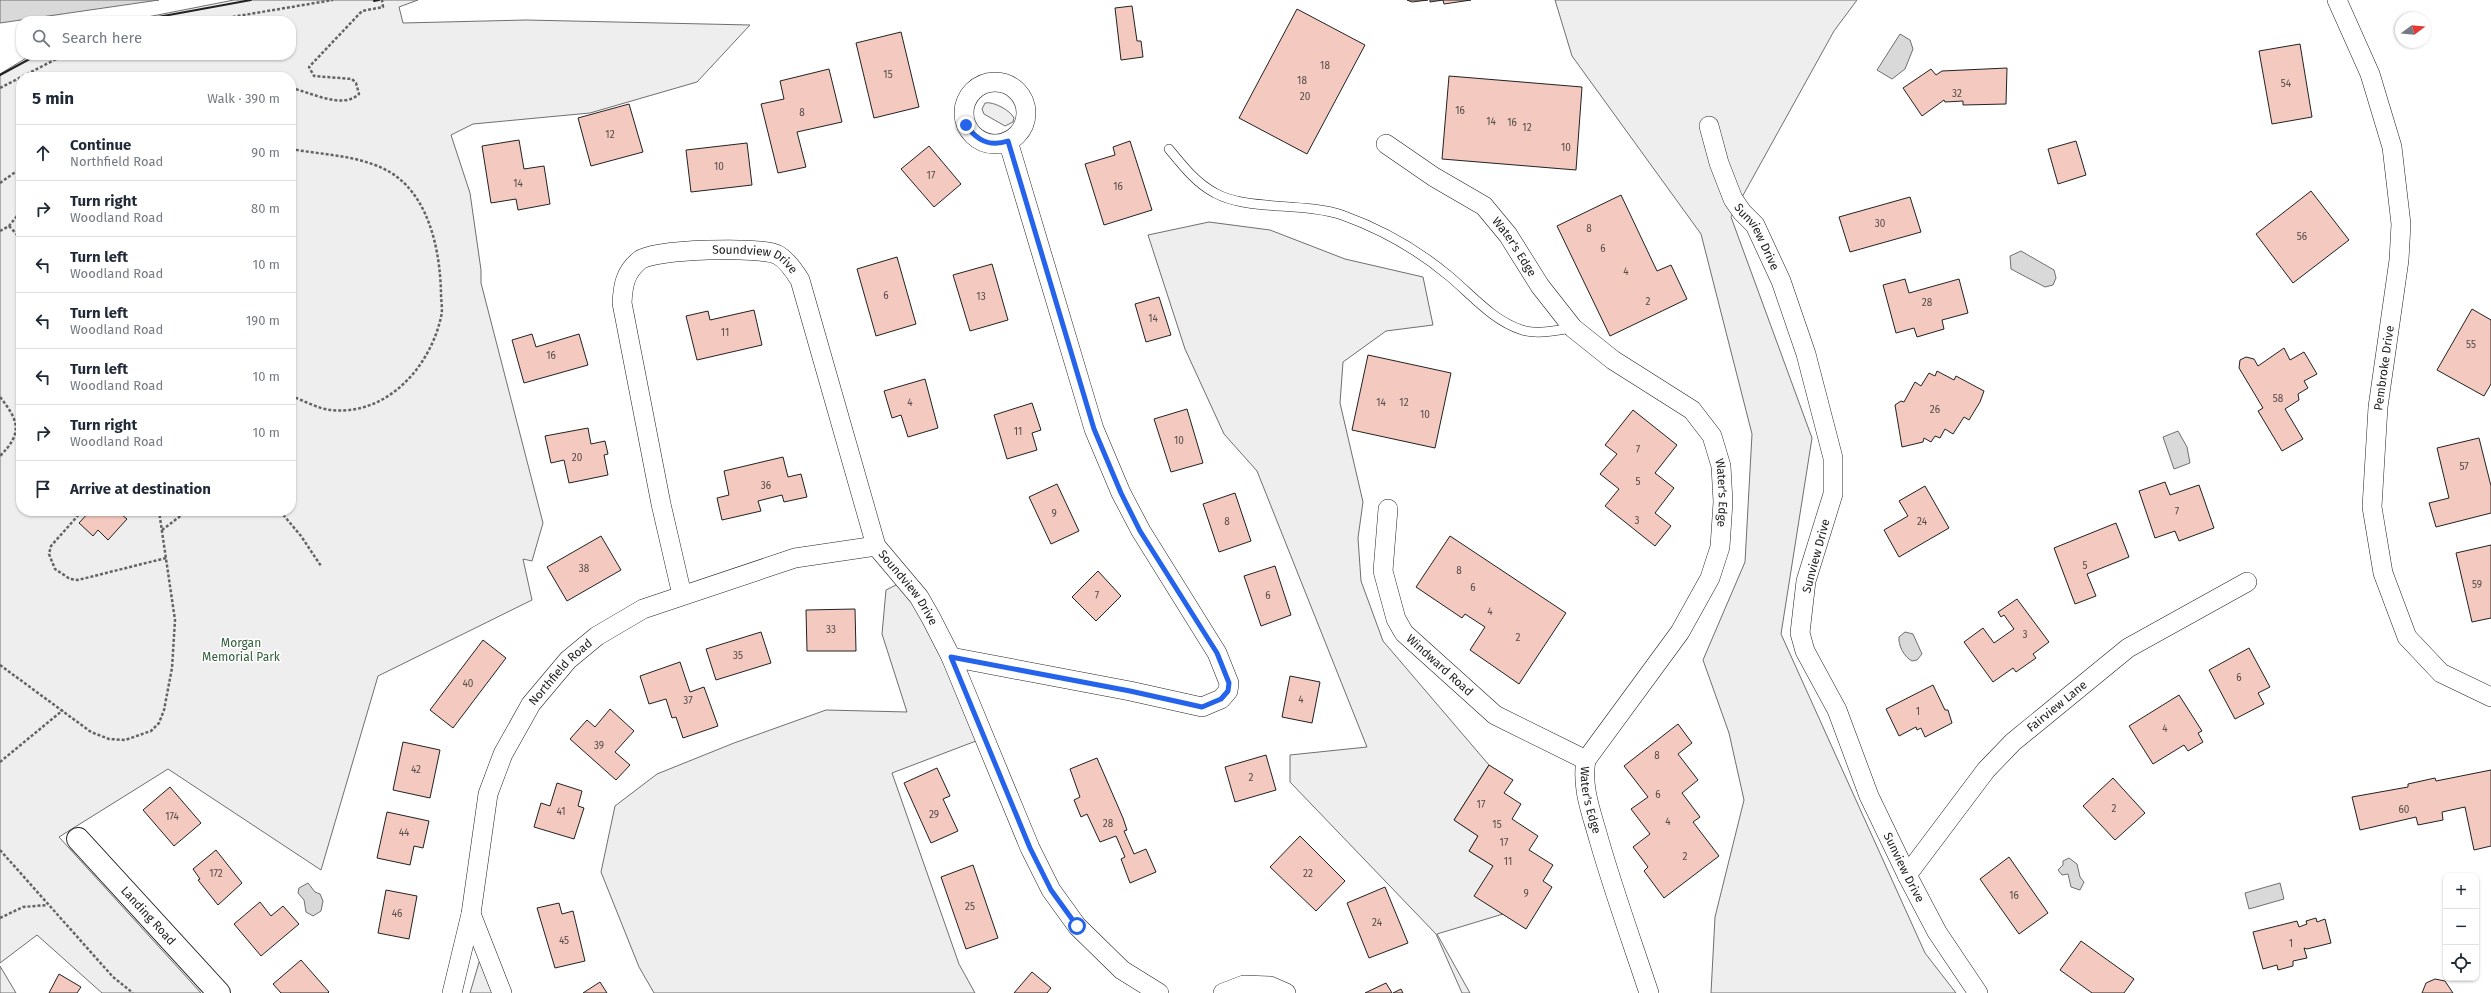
<!DOCTYPE html>
<meta charset="utf-8">
<style>
body{margin:0;font-family:"Fira Sans",sans-serif;background:#f6f6f7;color:#1f2937}
.controls{position:absolute;right:12px;bottom:12px;display:grid;overflow:hidden;border-radius:8px;box-shadow:0 1px 3px #0004}
.controls button{width:36px;height:36px;display:grid;place-items:center;padding:0;border:0;border-bottom:1px solid #e0e1e3;background:#fff;color:#1f2937;font:20px sans-serif}
.compass{position:absolute;left:2395px;top:12px;width:36px;height:36px;border-radius:50%;background:#fff;box-shadow:0 1px 3px #0004;rotate:74deg}
.stop{position:absolute;width:12px;height:12px;margin:-9px;border:3px solid #2563eb;border-radius:50%;background:#fff}
.stop.end{background:#2563eb;border-color:#fff;box-shadow:0 1px 4px #0008}
.list{margin:0;padding:0;list-style:none}
h2{display:flex;justify-content:space-between;align-items:center;height:52px;margin:0;padding:0 16px;font-size:17px}
h2 small{font-size:13px;font-weight:400;color:#747a83}
.list li{display:grid;grid-template-columns:26px 1fr auto;gap:12px;align-items:center;box-sizing:border-box;height:56px;padding:0 16px;border-top:1px solid #e0e1e3}
.list b{display:block;font-size:15px;white-space:nowrap}
.list p{margin:0;font-size:13px;white-space:nowrap;color:#747a83}
.list em{font-size:13px;font-style:normal;color:#747a83}
.icon{flex:none;width:22px;height:22px;fill:none;stroke:currentColor;stroke-width:2;stroke-linecap:round;stroke-linejoin:round}
.map{position:relative;flex:none;width:2491px;height:993px;overflow:hidden}
.search{position:absolute;background:#fff;box-shadow:0 1px 3px #0004;left:16px;top:16px;width:280px;height:44px;display:flex;align-items:center;gap:10px;box-sizing:border-box;padding:0 14px;border-radius:16px;color:#747a83;font-size:15px}
.panel{position:absolute;background:#fff;box-shadow:0 1px 3px #0004;left:16px;top:72px;width:280px;height:444px;border-radius:16px}
.map>svg:first-child{display:block}
</style>
<div class="map">
<svg width="2491" height="993" viewBox="0 0 2491 993">
<rect width="100%" height="100%" fill="#fff"/>
<g fill="#eee" stroke="#6f6f6f" fill-rule="evenodd">
<path d="M234 0H418L399 7 403 23 526 20 750 25 697 82 590 113 473 124 451 135 470 193 481 270V283L543 523 532 561 523 559 532 600 378 676 321 870 168 769 59 837 201 993H102L37 935 0 963V74L31 55H291V21H127ZM21 77H291V511H21Z"/>
<path d="M1555 0H1857L1834 31 1731 217 1812 438 1781 634 1925 953 1956 993H1711L1715 917 1744 800 1729 733 1703 660 1745 562 1752 434 1701 234 1572 56Z"/>
<path d="M985 103C993 101 1010 110 1014 118L1013 122 1005 126 984 114 982 109Z"/>
<path d="M1209 222 1270 230 1345 259 1423 277 1433 325 1386 331 1343 362 1340 403 1363 502 1358 538 1361 581 1383 641 1489 765 1454 820 1478 836 1469 851 1493 866 1503 914 1437 934 1470 993H1462L1436 934 1290 782V755L1367 747 1257 471 1224 434 1185 349 1148 235Z"/>
<path d="M898 584C936 629 954 687 976 741L892 773 959 964 975 993H654L639 967 601 872 615 806 657 774 734 743 826 710 907 712 882 634 886 590Z"/>
<path d="M480 959 492 993H470Z"/>
<path d="M0 966 16 993H0Z"/>
</g>
<g fill="#d9d9d9" stroke="#6f6f6f">
<path d="M0 0H159L0 23Z"/>
<path d="M1900 34 1910 40 1913 49 1905 69 1892 79 1877 70Z"/>
<path d="M2021 251 2054 270 2056 278 2053 285 2045 287 2011 269 2010 256Z"/>
<path d="M2178 431 2187 447 2190 463 2174 469 2163 437Z"/>
<path d="M1905 632 1913 634 1922 654 1917 660 1912 661C1904 657 1898 645 1899 637Z"/>
<path d="M2069 858 2077 864 2080 877 2084 882 2080 890 2071 887 2068 874 2062 875 2058 870 2063 865V861Z"/>
<path d="M308 883 315 892 320 894 323 901 321 911 313 916 306 912 304 900 298 893 299 888Z"/>
<path d="M2280 883 2284 899 2249 909 2245 893Z"/>
</g>
<g fill="#f3c9c0" stroke="#222">
<path d="M1407 0H1428L1412 2Z"/>
<path d="M1430 0H1471L1444 4 1443 0 1430 2Z"/>
<path d="M1132 6 1137 41H1141L1143 57 1121 60 1115 8Z"/>
<path d="M1297 9 1365 45 1307 154 1239 118Z"/>
<path d="M901 32 919 107 874 118 856 43Z"/>
<path d="M2300 44 2312 117 2272 124 2259 51Z"/>
<path d="M2007 68 2006 104 1963 105V101L1945 102 1944 100 1922 116 1903 88 1931 69 1936 75 1942 71Z"/>
<path d="M829 69 842 122 797 132 806 167 778 173 761 104 784 99 780 81Z"/>
<path d="M1449 76 1582 87 1576 170 1442 159Z"/>
<path d="M629 104 643 152 591 166 578 118Z"/>
<path d="M519 140 524 169 544 166 550 204 518 210 516 199 491 203 482 146Z"/>
<path d="M1130 141 1152 210 1104 225 1085 164 1115 155 1113 147Z"/>
<path d="M2076 141 2086 175 2058 184 2048 149Z"/>
<path d="M747 143 752 185 691 192 686 150Z"/>
<path d="M929 146 961 184 934 207 901 169Z"/>
<path d="M2311 191 2349 240 2293 283 2256 234Z"/>
<path d="M1621 195 1657 271 1671 265 1687 299 1610 336 1557 226Z"/>
<path d="M1910 197 1921 232 1850 252 1839 217Z"/>
<path d="M897 257 916 324 876 336 857 269Z"/>
<path d="M992 264 1008 320 970 331 953 275Z"/>
<path d="M1905 279 1909 293 1959 279 1968 313 1942 320 1944 329 1917 337 1914 328 1896 333 1883 285Z"/>
<path d="M1159 297 1171 335 1146 342 1135 304Z"/>
<path d="M2472 309 2491 320V384L2484 396 2437 370Z"/>
<path d="M754 310 762 345 697 360 686 316 708 311 710 320Z"/>
<path d="M532 334 536 347 579 334 588 365 524 383 512 340Z"/>
<path d="M2284 348 2290 360 2304 352 2317 374 2304 381 2308 388 2298 394 2299 400 2285 409 2303 439 2282 451 2258 411 2263 408 2239 368 2240 360 2246 357 2254 359 2258 366Z"/>
<path d="M1368 355 1451 373 1435 448 1352 430Z"/>
<path d="M1937 371 1954 380 1956 376 1984 391 1980 402 1969 420 1964 417 1953 434 1945 429 1940 438 1935 436 1931 442 1924 438 1923 442 1902 447 1895 405 1901 401 1904 402 1915 382 1921 386 1929 373 1935 376Z"/>
<path d="M925 379 938 428 908 437 901 415 892 418 884 391Z"/>
<path d="M1032 403 1041 430 1032 433 1037 450 1007 459 994 415Z"/>
<path d="M1187 409 1203 463 1171 472 1154 419Z"/>
<path d="M1633 410 1677 445 1655 473 1674 488 1655 513 1671 526 1655 546 1605 506 1619 489 1600 474 1617 454 1605 445Z"/>
<path d="M588 428 591 444 605 441 608 454 604 455 608 475 569 483 564 460 551 463 545 436Z"/>
<path d="M2479 438 2491 486V513L2436 527 2429 503 2449 498 2437 448Z"/>
<path d="M783 457 788 477 801 474 807 497 784 502 782 495 758 501 761 511 722 520 717 498 729 495 724 471Z"/>
<path d="M2165 482 2170 495 2199 485 2214 528 2179 541 2175 531 2155 538 2139 491Z"/>
<path d="M1057 484 1079 531 1051 544 1029 497Z"/>
<path d="M1925 486 1949 528 1899 557 1884 530 1908 516 1899 501Z"/>
<path d="M1235 493 1251 541 1219 552 1203 504Z"/>
<path d="M90 511H117L127 519 108 540 98 530 93 536 79 523Z"/>
<path d="M2116 523 2129 557 2087 574 2096 596 2075 604 2054 548Z"/>
<path d="M601 536 621 570 567 601 547 567Z"/>
<path d="M1450 536 1566 613 1519 684 1470 650 1485 627 1465 614 1462 618 1416 587Z"/>
<path d="M2491 545V618L2472 622 2456 553Z"/>
<path d="M1275 566 1291 615 1261 626 1244 576Z"/>
<path d="M1098 571 1121 596 1096 621 1072 597Z"/>
<path d="M2017 599 2049 642 2033 654 2036 658 2016 672 2013 668 1993 682 1964 642 1983 628 1994 643 2014 629 2004 615 2001 617 1998 612Z"/>
<path d="M855 609 856 651H807L806 610Z"/>
<path d="M761 632 771 663 716 680 706 649Z"/>
<path d="M483 640 506 658 453 728 430 710Z"/>
<path d="M2249 648 2270 687 2258 693 2264 704 2235 719 2209 670Z"/>
<path d="M680 662 690 692 704 687 718 726 683 738 676 717 672 718 666 699 649 704 640 676Z"/>
<path d="M1290 676 1320 682 1312 723 1282 717Z"/>
<path d="M1933 685 1945 710H1948L1952 723 1925 737 1921 728 1917 730 1916 727 1899 736 1886 709Z"/>
<path d="M2179 695 2202 731 2198 733 2203 742 2188 751 2184 745 2153 764 2129 726Z"/>
<path d="M610 709 634 731 615 752 630 765 616 780 570 739 587 720 595 727Z"/>
<path d="M1678 724 1692 743 1678 754 1698 780 1682 793 1700 817 1693 822 1719 856 1664 898 1644 871 1648 867 1633 847 1650 834 1631 809 1648 797 1624 766Z"/>
<path d="M403 742 440 750 430 798 393 790Z"/>
<path d="M1266 755 1276 790 1235 802 1225 767Z"/>
<path d="M1097 758 1123 818 1127 830 1124 831 1134 854 1146 849 1156 872 1130 883 1121 859 1125 857 1116 836 1100 842 1087 814 1081 817 1074 800 1080 797 1070 769Z"/>
<path d="M1489 765 1513 780 1504 793 1521 804 1512 819 1538 836 1529 850 1553 865 1543 881 1552 887 1526 929 1474 896 1493 866 1469 851 1478 836 1454 820Z"/>
<path d="M937 768 950 796 943 799 958 831 931 843 904 783Z"/>
<path d="M2491 770V846L2474 850 2465 807 2442 812 2443 820 2418 825 2416 817 2360 830 2352 797 2408 787V784L2435 778 2436 781Z"/>
<path d="M2113 778 2145 813 2115 840 2083 806Z"/>
<path d="M557 783 582 791 578 806 584 808 574 839 534 827 541 803 550 806Z"/>
<path d="M170 787 201 823 174 846 143 810Z"/>
<path d="M387 812 429 821 423 848 414 846 410 865 377 858Z"/>
<path d="M1300 836 1345 881 1316 911 1270 867Z"/>
<path d="M216 850 242 883 218 905 198 880 200 879 193 869Z"/>
<path d="M2009 857 2048 913 2019 934 1980 879Z"/>
<path d="M973 865 998 938 966 949 941 877Z"/>
<path d="M1385 887 1408 943 1369 958 1347 903Z"/>
<path d="M386 890 417 896 409 939 378 933Z"/>
<path d="M260 902 271 916 283 906 299 924 261 956 234 924Z"/>
<path d="M559 903 562 914 573 911 585 961 555 968 537 908Z"/>
<path d="M2316 918 2317 922 2325 919 2331 943 2307 949 2304 948 2307 958 2293 961V966L2278 970 2277 965 2263 969 2253 932 2297 921 2299 927 2307 924 2306 921Z"/>
<path d="M2081 941 2134 979 2124 993H2092L2060 970Z"/>
<path d="M301 960 329 992 328 993H281L273 984Z"/>
<path d="M1032 972 1051 988 1047 993H1014Z"/>
<path d="M59 974 81 987 77 993H49Z"/>
<path d="M2435 979 2445 981 2453 993H2422L2426 983Z"/>
<path d="M600 982 607 993H583Z"/>
<path d="M1386 983 1392 993H1365Z"/>
<path d="M1401 989 1403 993H1393Z"/>
</g>
<g fill="none" stroke-linecap="round" stroke-linejoin="round">
<defs>
<path id="service" d="M1169 149C1183 166 1196 183 1215 193 1247 211 1303 202 1342 215 1381 229 1418 250 1449 276 1473 296 1492 320 1522 330 1538 335 1557 330 1573 328"/>
<g id="minor">
<path d="M2337 0 2370 74 2392 147 2401 224 2399 260 2378 407 2372 507 2383 573 2407 637 2441 673 2491 697"/>
<circle cx="995" cy="113" r="31"/>
<path id="s1" d="M1709 126 1719 163 1733 199 1742 212 1755 225 1781 281 1806 354 1833 458V494L1806 581 1800 633 1805 651 1837 710 1869 796 1907 875 1937 932 1978 993"/>
<path id="s2" d="M1386 144 1434 177 1484 206 1508 235 1540 286 1573 328 1613 360 1692 410 1712 436 1721 466 1723 502 1720 547 1710 578 1680 632 1586 760C1581 788 1592 814 1599 840 1614 892 1632 942 1649 993"/>
<path id="s3" d="M1388 509 1383 571 1396 619 1404 633 1495 715 1586 760"/>
<path id="s4" d="M682 595 661 504 622 303C623 285 625 272 640 260 655 249 761 246 778 255 787 260 795 272 800 280L876 546 919 597 931 618 951 657 1030 848 1051 890 1077 926 1122 970 1159 993"/>
<path d="M951 657 1130 691 1202 707 1221 699 1228 691 1229 683 1217 653 1141 531 1121 493 1094 429 1008 141"/>
<path id="s5" d="M1907 875 1986 770 2013 742 2128 648 2247 582"/>
<path d="M471 914 502 993"/>
<path id="s6" d="M452 993 471 914 488 794 503 754 531 704 568 660 597 636 643 609 795 558 876 546"/>
<path d="M1223 993 1244 985 1270 986 1286 993"/>
</g>
<g id="tertiary">
<path id="s7" d="M78 839 219 993"/>
</g>
</defs>
<use href="#service" stroke="#222" stroke-width="10"/>
<use href="#minor" stroke="#222" stroke-width="20"/>
<use href="#tertiary" stroke="#222" stroke-width="24"/>
<g stroke="#646464" stroke-width="2.5" stroke-dasharray="3 2" stroke-linecap="butt">
<path d="M208 21 333 0"/>
<path d="M0 88 64 55"/>
<path d="M291 88C311 92 342 110 359 94L356 83 352 79 314 76 309 67 362 11 383 7 382 0"/>
<path d="M291 149C323 155 359 155 388 171 429 194 440 250 441 293 441 301 443 310 441 317 430 367 387 416 331 410 318 409 303 400 291 396"/>
<path d="M0 183 21 168"/>
<path d="M9 226 21 239"/>
<path d="M0 231 9 226 21 211"/>
<path d="M0 397C19 421 23 433 0 456"/>
<path d="M82 511 51 546 49 554 55 569 70 579 78 580 166 558"/>
<path d="M280 511 301 536 321 566"/>
<path d="M162 530 187 511"/>
<path d="M0 665 91 732 109 739 125 740 151 731 159 723 164 710 172 668 175 620 159 511"/>
<path d="M0 762 63 710"/>
<path d="M0 850 113 977 133 993"/>
<path d="M0 918 23 907 47 905"/>
</g>
<use href="#service" stroke="#fff" stroke-width="9"/>
<use href="#minor" stroke="#fff" stroke-width="19"/>
<use href="#tertiary" stroke="#fff" stroke-width="22"/>
<g stroke="#222" stroke-width="2">
<path d="M374 1 379 0"/>
<path d="M136 21 251 0"/>
<path d="M0 75 37 55"/>
</g>
</g>
<g fill="none" stroke-linecap="round" stroke-linejoin="round">
<path stroke="#2563eb" stroke-width="5" d="M966 125C977 141 990 147 1008 141L1094 429 1121 493 1140 531 1217 653 1229 683 1228 691 1221 699 1202 707 1130 691 951 657 1030 848 1051 890 1077 926"/>
</g>
<g text-anchor="middle" dominant-baseline="central" stroke-width="3" stroke-linejoin="round" paint-order="stroke">
<g font-size="10" fill="#564c4a">
<text x="1325" y="66">18</text>
<text x="888" y="75">15</text>
<text x="1302" y="81">18</text>
<text x="2286" y="84">54</text>
<text x="1957" y="94">32</text>
<text x="1305" y="97">20</text>
<text x="1460" y="111">16</text>
<text x="802" y="113">8</text>
<text x="1491" y="122">14</text>
<text x="1512" y="123">16</text>
<text x="1527" y="128">12</text>
<text x="610" y="135">12</text>
<text x="1566" y="148">10</text>
<text x="719" y="167">10</text>
<text x="931" y="176">17</text>
<text x="518" y="184">14</text>
<text x="1118" y="187">16</text>
<text x="1880" y="224">30</text>
<text x="1589" y="229">8</text>
<text x="2302" y="237">56</text>
<text x="1603" y="249">6</text>
<text x="1626" y="272">4</text>
<text x="886" y="296">6</text>
<text x="981" y="297">13</text>
<text x="1648" y="302">2</text>
<text x="1927" y="303">28</text>
<text x="1153" y="319">14</text>
<text x="725" y="333">11</text>
<text x="2471" y="345">55</text>
<text x="551" y="356">16</text>
<text x="2278" y="399">58</text>
<text x="910" y="403">4</text>
<text x="1381" y="403">14</text>
<text x="1404" y="403">12</text>
<text x="1935" y="410">26</text>
<text x="1425" y="415">10</text>
<text x="1018" y="432">11</text>
<text x="1179" y="441">10</text>
<text x="1638" y="450">7</text>
<text x="577" y="458">20</text>
<text x="2464" y="467">57</text>
<text x="1638" y="482">5</text>
<text x="766" y="486">36</text>
<text x="2177" y="512">7</text>
<text x="1054" y="514">9</text>
<text x="1637" y="521">3</text>
<text x="1227" y="522">8</text>
<text x="1922" y="522">24</text>
<text x="2085" y="566">5</text>
<text x="584" y="569">38</text>
<text x="1459" y="571">8</text>
<text x="2477" y="585">59</text>
<text x="1473" y="588">6</text>
<text x="1097" y="596">7</text>
<text x="1268" y="596">6</text>
<text x="1490" y="612">4</text>
<text x="831" y="630">33</text>
<text x="2025" y="635">3</text>
<text x="1518" y="638">2</text>
<text x="738" y="656">35</text>
<text x="2239" y="678">6</text>
<text x="468" y="684">40</text>
<text x="1301" y="700">4</text>
<text x="688" y="701">37</text>
<text x="1918" y="712">1</text>
<text x="2165" y="729">4</text>
<text x="599" y="746">39</text>
<text x="1657" y="756">8</text>
<text x="416" y="770">42</text>
<text x="1251" y="778">2</text>
<text x="1658" y="795">6</text>
<text x="1481" y="805">17</text>
<text x="2114" y="809">2</text>
<text x="2404" y="810">60</text>
<text x="561" y="812">41</text>
<text x="934" y="815">29</text>
<text x="172" y="817">174</text>
<text x="1668" y="822">4</text>
<text x="1108" y="824">28</text>
<text x="1497" y="825">15</text>
<text x="404" y="833">44</text>
<text x="1504" y="843">17</text>
<text x="1685" y="857">2</text>
<text x="1508" y="862">11</text>
<text x="216" y="874">172</text>
<text x="1308" y="874">22</text>
<text x="1526" y="894">9</text>
<text x="2014" y="896">16</text>
<text x="970" y="907">25</text>
<text x="397" y="914">46</text>
<text x="1377" y="923">24</text>
<text x="564" y="941">45</text>
<text x="2291" y="944">1</text>
</g>
<g font-size="12" fill="#222" stroke="#fff">
<text stroke="none"><textPath href="#s1" startOffset="122">Sunview Drive</textPath></text>
<text stroke="none"><textPath href="#s2" startOffset="167">Water's Edge</textPath></text>
<text stroke="none"><textPath href="#s4" startOffset="465">Soundview Drive</textPath></text>
<text transform="translate(2384 368) rotate(-82)">Pembroke Drive</text>
<text stroke="none"><textPath href="#s2" startOffset="503">Water's Edge</textPath></text>
<text transform="translate(1816 556) rotate(-75)">Sunview Drive</text>
<text stroke="none"><textPath href="#s4" startOffset="849">Soundview Drive</textPath></text>
<text stroke="none"><textPath href="#s3" startOffset="176">Windward Road</textPath></text>
<text stroke="none"><textPath href="#s6" startOffset="346">Northfield Road</textPath></text>
<text stroke="none"><textPath href="#s5" startOffset="227">Fairview Lane</textPath></text>
<text stroke="none"><textPath href="#s2" startOffset="851">Water's Edge</textPath></text>
<text stroke="none"><textPath href="#s1" startOffset="794">Sunview Drive</textPath></text>
<text stroke="none"><textPath href="#s7" startOffset="104">Landing Road</textPath></text>
</g>
<g font-size="12" fill="#2f5e38" stroke="#fff">
<text x="241" y="643">Morgan<tspan x="241" dy="14">Memorial Park</tspan></text>
</g>
</g>
</svg>
<div class="controls">
<button>+</button>
<button>−</button>
<button><svg class="icon" aria-label="locate" viewBox="0 0 24 24"><circle cx="12" cy="12" r="6"/><path d="M12 2v4M12 18v4M2 12h4M18 12h4"/></svg></button>
</div>
<svg class="compass" viewBox="-18 -18 36 36"><path d="M0-13l5 13h-10z" fill="#e53935"/><path d="M0 13l5-13h-10z" fill="#747a83"/></svg>
<div class="stop" style="left:1077px;top:926px"></div>
<div class="stop end" style="left:966px;top:125px"></div>
<div class="search"><svg class="icon" aria-label="search" viewBox="0 0 24 24"><circle cx="10" cy="10" r="6"/><path d="M15 15l6 6"/></svg>Search here</div>
<section class="panel">
<h2>5 min<small>Walk · 390 m</small></h2>
<ul class="list">
<li><svg class="icon" aria-label="ahead" viewBox="0 0 24 24"><path d="M12 20V5M6 11l6-6 6 6"/></svg><div><b>Continue</b><p>Northfield Road</p></div><em>90 m</em></li>
<li><svg class="icon" aria-label="right" viewBox="0 0 24 24"><path d="M7 20v-9h11M14 6l5 5-5 5"/></svg><div><b>Turn right</b><p>Woodland Road</p></div><em>80 m</em></li>
<li><svg class="icon" aria-label="left" viewBox="0 0 24 24"><path d="M17 20v-9H6M10 6l-5 5 5 5"/></svg><div><b>Turn left</b><p>Woodland Road</p></div><em>10 m</em></li>
<li><svg class="icon" aria-label="left" viewBox="0 0 24 24"><path d="M17 20v-9H6M10 6l-5 5 5 5"/></svg><div><b>Turn left</b><p>Woodland Road</p></div><em>190 m</em></li>
<li><svg class="icon" aria-label="left" viewBox="0 0 24 24"><path d="M17 20v-9H6M10 6l-5 5 5 5"/></svg><div><b>Turn left</b><p>Woodland Road</p></div><em>10 m</em></li>
<li><svg class="icon" aria-label="right" viewBox="0 0 24 24"><path d="M7 20v-9h11M14 6l5 5-5 5"/></svg><div><b>Turn right</b><p>Woodland Road</p></div><em>10 m</em></li>
<li><svg class="icon" aria-label="arrive" viewBox="0 0 24 24"><path d="M6 21V4h12l-3 4 3 4H6"/></svg><div><b>Arrive at destination</b></div></li>
</ul>
</section>
</div>
